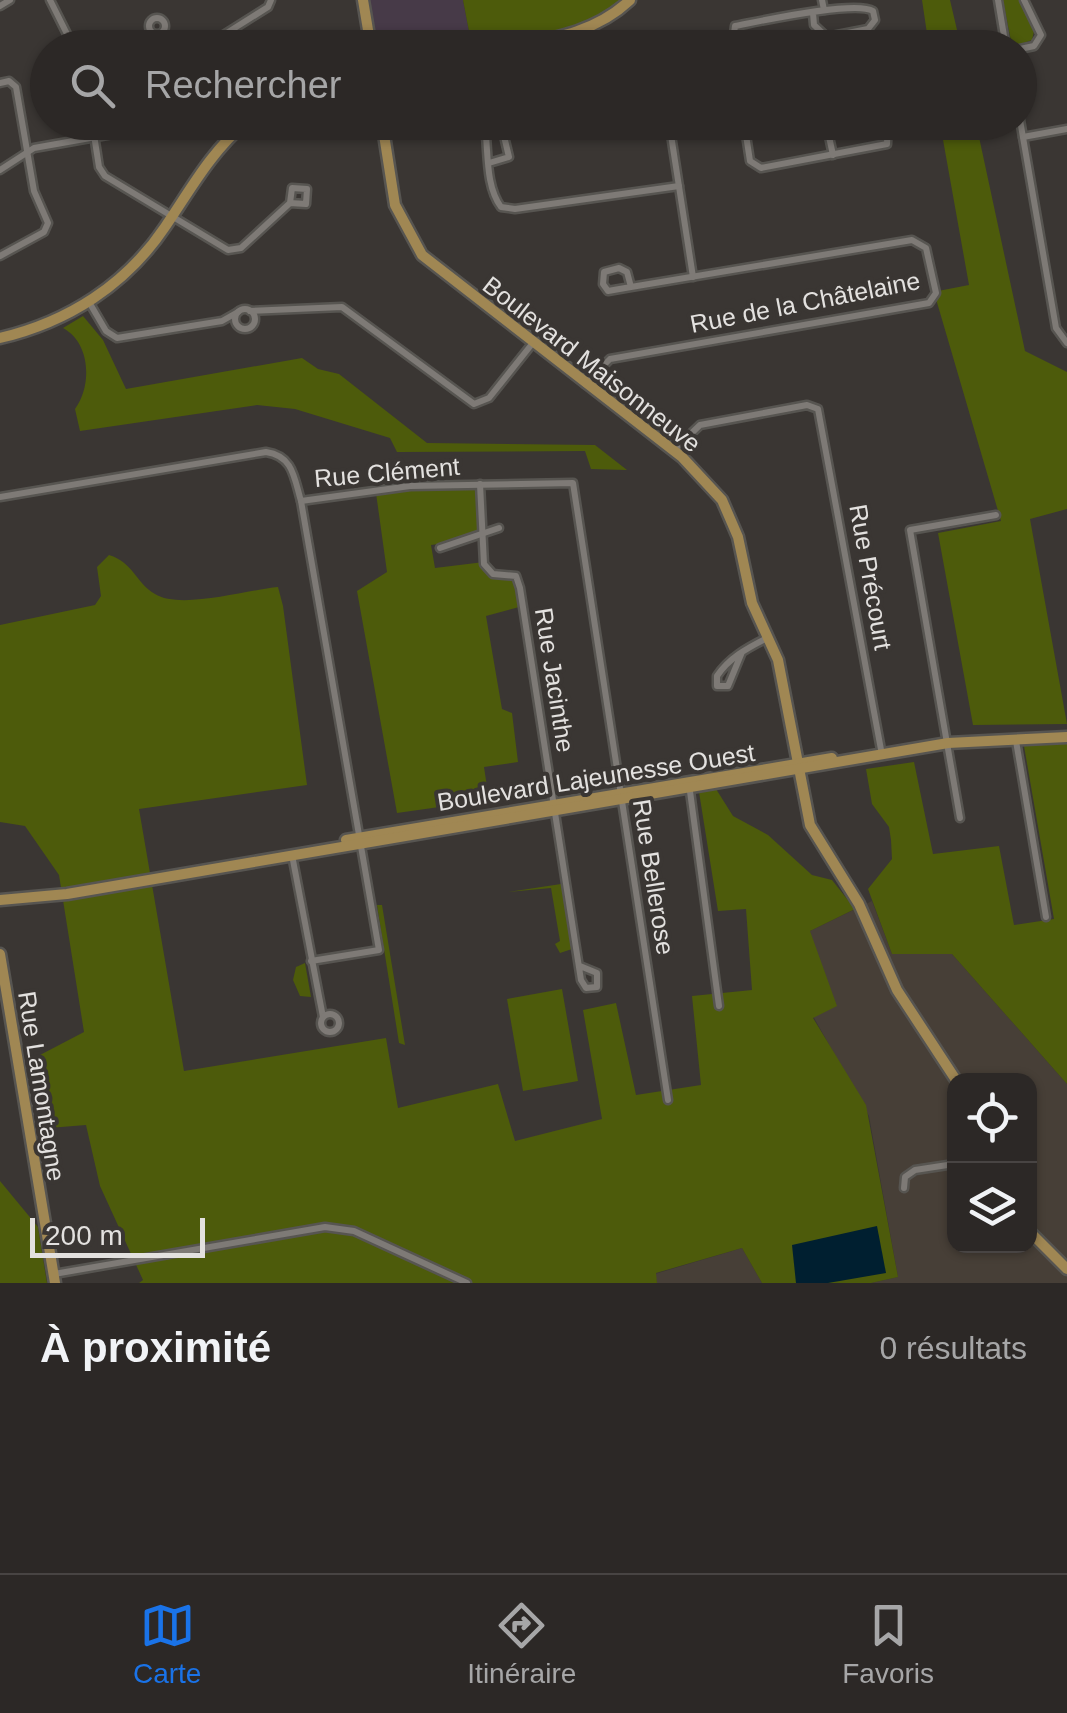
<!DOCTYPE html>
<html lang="fr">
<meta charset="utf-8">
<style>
body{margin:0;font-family:Helvetica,sans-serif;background:#34302e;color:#f1f3f6}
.controls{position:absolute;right:30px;bottom:30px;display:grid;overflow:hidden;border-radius:20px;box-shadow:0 2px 8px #0004}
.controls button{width:90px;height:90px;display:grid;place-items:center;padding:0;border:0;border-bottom:2px solid #484443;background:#2c2826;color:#f1f3f6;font:50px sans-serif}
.scale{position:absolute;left:30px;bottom:25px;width:175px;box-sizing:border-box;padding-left:10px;border:5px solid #e3e1df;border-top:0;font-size:28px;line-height:35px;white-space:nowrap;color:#e3e1df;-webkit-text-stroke:8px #3a3633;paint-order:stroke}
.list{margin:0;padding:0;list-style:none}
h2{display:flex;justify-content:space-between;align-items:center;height:130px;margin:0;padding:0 40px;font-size:42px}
h2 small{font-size:32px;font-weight:400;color:#a6a6a7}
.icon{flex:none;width:55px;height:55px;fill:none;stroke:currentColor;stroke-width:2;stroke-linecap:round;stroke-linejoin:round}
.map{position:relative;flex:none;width:1067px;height:1283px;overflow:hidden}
.search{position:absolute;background:#2c2826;box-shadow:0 2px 8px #0004;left:30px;right:30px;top:30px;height:110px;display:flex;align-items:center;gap:25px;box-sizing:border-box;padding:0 35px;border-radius:55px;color:#a6a6a7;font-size:38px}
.sheet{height:290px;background:#2c2826}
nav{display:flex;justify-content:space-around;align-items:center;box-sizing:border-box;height:140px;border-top:2px solid #484443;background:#2c2826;font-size:28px;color:#a6a6a7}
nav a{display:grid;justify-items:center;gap:5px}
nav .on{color:#1a73e8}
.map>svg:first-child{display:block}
</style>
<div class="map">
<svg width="1067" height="1283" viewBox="0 0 1067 1283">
<rect width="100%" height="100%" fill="#3a3633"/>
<g fill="#473f37" fill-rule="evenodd">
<path d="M872 901 892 954H952L1067 1084V1283H871L898 1277 869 1116 813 1016 810 931ZM954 1080H1030V1246H954Z"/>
<path d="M742 1248 762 1283H657L655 1274Z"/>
</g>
<path fill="#473a48" d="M363 0H463L472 47H371Z"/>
<g fill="#4d5b0b">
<path d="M463 0H630C592 33 522 48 472 47Z"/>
<path d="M922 0H950L961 47H929Z"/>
<path d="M1003 0H1019L1035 27 1032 40 1018 45 1011 41Z"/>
<path d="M940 123H976L1025 351 1067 372V509L1030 519 1067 724 973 725 938 533 1001 521 936 299 938 291 969 285Z"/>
<path d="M83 316 103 340 126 389 302 358 318 369 339 374 427 443 595 445 627 470 591 469 585 451 397 452 390 438 295 409 257 405 80 431 75 409C92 386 91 343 63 328Z"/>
<path d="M480 484 481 538 431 545 435 568 484 562 495 574 516 576 523 606 486 616 502 709 512 713 518 762 484 767 489 800 397 813 357 591 387 572 376 493 408 486Z"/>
<path d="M109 555C134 563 135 582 155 594 180 610 247 590 278 587L283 606 307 785 139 809 184 1071 386 1038 398 1108 498 1084 515 1141 602 1119 583 1010 616 1003 636 1095 701 1085 692 996 752 990 746 909 718 911 699 792 716 789 733 816 768 835 812 875 832 880 855 909 810 931 837 1006 813 1018 866 1105 898 1277 871 1283H762L742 1248 656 1273 657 1283H139L143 1280 100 1186 86 1125 49 1128 40 1055 84 1032 59 875 25 826 0 822V625L95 605 101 596 97 567Z"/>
<path d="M1067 742V1084L952 954H892L868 889 892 859 891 840 889 827 872 804 866 769 914 762 933 854 999 846 1014 925 1054 919 1024 746Z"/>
<path d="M561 884 572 949 560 953 555 944 560 941 551 888 508 892Z"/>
<path d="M377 905H382L405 1045 399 1043Z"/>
<path d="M305 963 311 997 300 996 293 980 296 967Z"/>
<path d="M562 989 578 1081 523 1091 507 999Z"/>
<path d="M0 1181 38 1227 47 1283H0Z"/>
</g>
<path fill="#001f30" d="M877 1226 886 1273 828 1283H796L792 1245Z"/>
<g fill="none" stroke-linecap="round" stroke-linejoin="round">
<defs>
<g id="street">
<path d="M50 0 74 48"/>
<path d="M822 0 824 10"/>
<path d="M998 0 1006 48"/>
<path d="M0 6 10 0"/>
<circle cx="157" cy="26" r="8"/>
<path d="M163 32 177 48"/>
<path d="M568 35 571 48"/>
<path d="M203 48 268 7 271 0"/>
<path d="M732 48 735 26C761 21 856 0 873 11L875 20 868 29 827 37 814 25 813 13"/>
<path d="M1020 49 1034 46 1041 35 1024 0"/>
<path d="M0 83 9 81 16 87 34 191 48 223 44 232 0 256"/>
<path d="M1020 120 1056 328 1067 343"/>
<path d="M92 122 99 167 105 176 228 250 241 248 290 203 292 188 307 189 306 204 290 203"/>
<path d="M669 122 693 277"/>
<path d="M744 122 750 161 761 168 887 144 888 122"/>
<path d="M670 126 684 122"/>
<path d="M1023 137 1067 129"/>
<path d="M833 155 828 132 835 125 852 122"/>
<path d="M489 163 509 157 503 132 486 136C488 159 487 188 501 207L515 209 679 186"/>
<path d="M0 170 34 148 124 132 139 122"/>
<path d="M89 302 106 331 117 338 222 321 238 312"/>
<circle cx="245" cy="319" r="10"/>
<path d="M250 311 342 307 474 404 489 398 532 344"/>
<path d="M585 384 610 359 929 303 936 293 926 248 912 240 631 287 608 291 603 284 604 272 619 268 627 272 631 287"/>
<path d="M674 450 700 425 807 405 818 409 882 755"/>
<path d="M480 484 484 564 493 574 516 576 520 588 581 980 586 988 597 987V973L580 966"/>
<path d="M0 497 266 452C293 456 294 477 301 501L410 486 573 483 668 1100"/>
<path d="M301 501 379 950 311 961"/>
<path d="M440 548 499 528"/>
<path d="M742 652 728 686H717V676C729 658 747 648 767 638"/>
<path d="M1016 741 1046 917"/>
<path d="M689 784 719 1006"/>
<path d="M960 818 910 530 996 515"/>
<path d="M292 855 323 1017"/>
<circle cx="330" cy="1023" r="9"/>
<path d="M904 1188 905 1177 915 1170 954 1164"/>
<path d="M54 1274 325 1227 354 1231 467 1283"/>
</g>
<g id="secondary">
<path d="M363 0 371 48"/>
<path d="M503 48C550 39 594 34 630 0"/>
<path d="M382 122 395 205 422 255 682 457 722 500 738 537 752 603 778 660 810 825 859 904 897 990 956 1080"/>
<path d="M0 338C68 322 126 285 165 227 191 189 210 153 246 122"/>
<path d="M346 840 832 758"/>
<path d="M0 900 67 894 948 743 1067 737"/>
<path d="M0 954 55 1283"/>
<path d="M1030 1232 1067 1269"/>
</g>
</defs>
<use href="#street" stroke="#575551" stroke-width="11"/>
<use href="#secondary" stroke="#575551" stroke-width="15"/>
<use href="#street" stroke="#7e7a76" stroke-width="6"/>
<use href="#secondary" stroke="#a08753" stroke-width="10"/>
</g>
<g text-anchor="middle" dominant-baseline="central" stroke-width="8" stroke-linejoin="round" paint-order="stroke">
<g font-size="25" fill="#e3e1df" stroke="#3a3633">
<text transform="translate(805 302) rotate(-11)">Rue de la Châtelaine</text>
<text transform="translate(592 364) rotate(38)">Boulevard Maisonneuve</text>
<text transform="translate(387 472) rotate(-5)">Rue Clément</text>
<text transform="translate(871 577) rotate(80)">Rue Précourt</text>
<text transform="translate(555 680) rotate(81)">Rue Jacinthe</text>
<text transform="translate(596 777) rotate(-9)">Boulevard Lajeunesse Ouest</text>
<text transform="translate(654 877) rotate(81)">Rue Bellerose</text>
<text transform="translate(42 1086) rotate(81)">Rue Lamontagne</text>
</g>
</g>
</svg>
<div class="controls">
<button><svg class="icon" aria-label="locate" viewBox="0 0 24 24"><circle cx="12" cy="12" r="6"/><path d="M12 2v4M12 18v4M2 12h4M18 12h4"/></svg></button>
<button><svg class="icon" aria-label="layers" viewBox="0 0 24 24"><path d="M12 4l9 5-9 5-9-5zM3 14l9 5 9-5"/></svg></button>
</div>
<div class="scale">200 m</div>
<div class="search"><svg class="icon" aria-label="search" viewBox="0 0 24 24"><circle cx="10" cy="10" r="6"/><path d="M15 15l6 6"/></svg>Rechercher</div>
</div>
<section class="sheet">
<h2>À proximité<small>0 résultats</small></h2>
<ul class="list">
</ul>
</section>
<nav>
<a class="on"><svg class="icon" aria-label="map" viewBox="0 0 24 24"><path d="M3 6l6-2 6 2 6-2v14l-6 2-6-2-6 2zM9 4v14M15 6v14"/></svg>Carte</a>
<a><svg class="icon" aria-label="directions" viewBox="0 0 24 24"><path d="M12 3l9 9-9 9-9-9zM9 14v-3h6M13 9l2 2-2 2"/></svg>Itinéraire</a>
<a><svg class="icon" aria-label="saved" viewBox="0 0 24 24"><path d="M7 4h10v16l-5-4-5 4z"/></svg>Favoris</a>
</nav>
